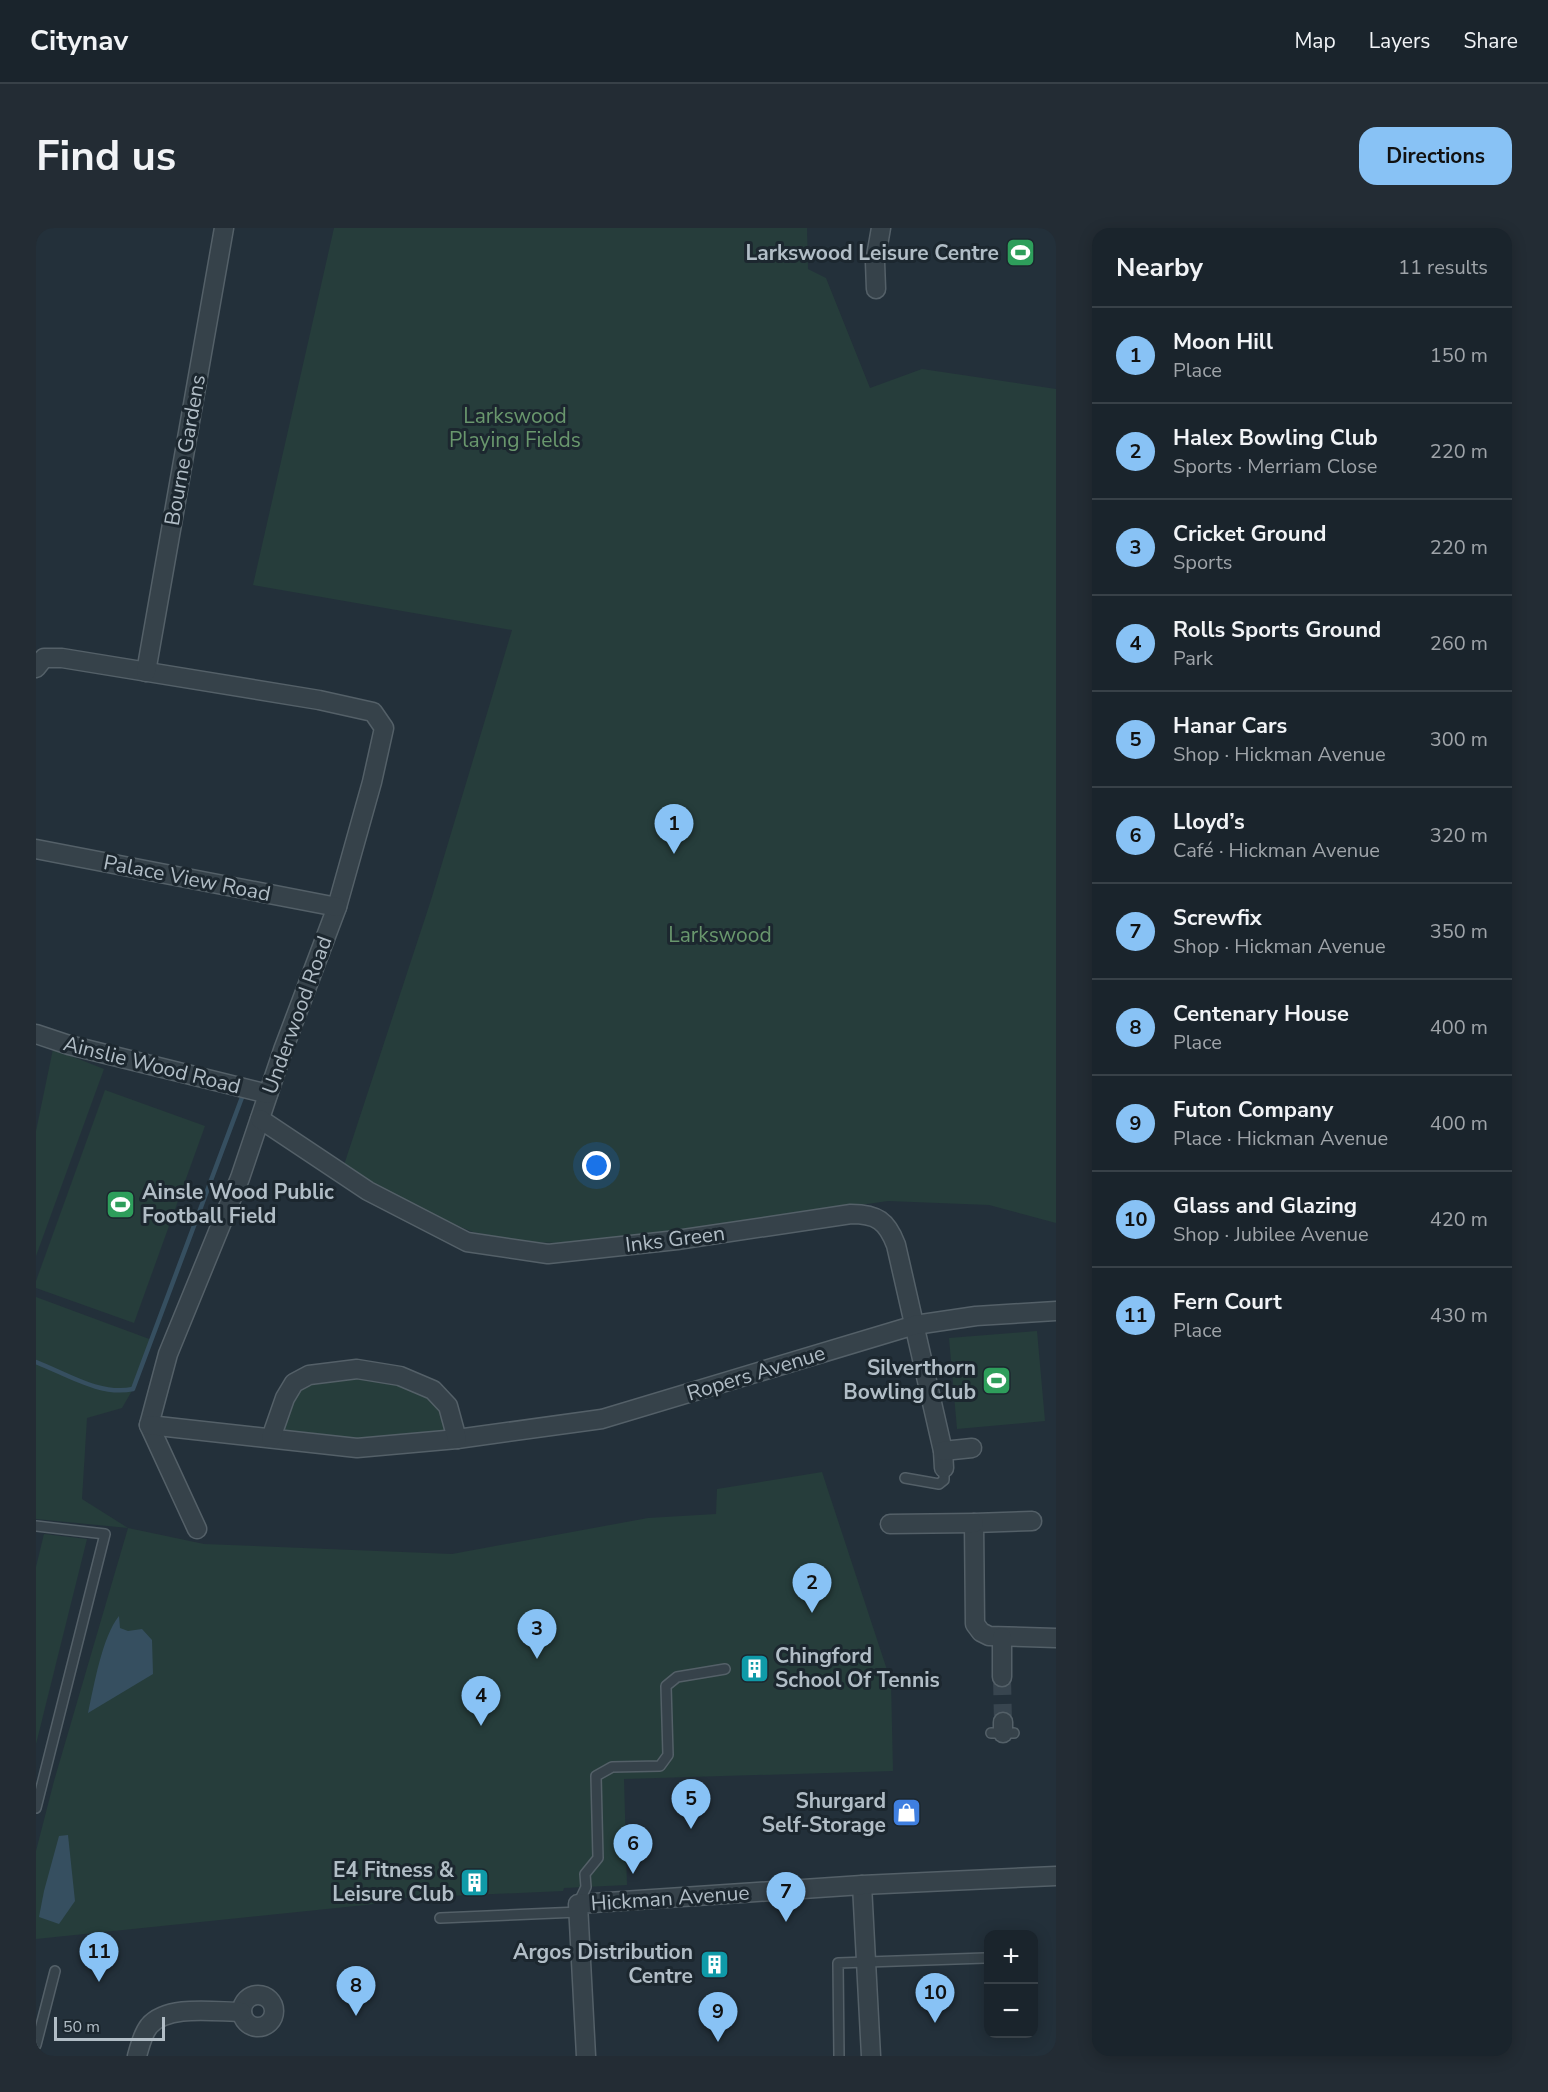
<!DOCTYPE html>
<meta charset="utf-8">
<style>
body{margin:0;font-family:"Nunito Sans",sans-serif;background:#232c34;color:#f1f3f6}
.controls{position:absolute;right:18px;bottom:18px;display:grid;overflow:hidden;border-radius:12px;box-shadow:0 3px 15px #0003}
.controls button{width:54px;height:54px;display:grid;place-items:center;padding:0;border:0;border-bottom:2px solid #384148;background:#1a242c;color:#f1f3f6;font:30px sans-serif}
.scale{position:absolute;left:18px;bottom:15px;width:111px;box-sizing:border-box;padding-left:6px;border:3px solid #b1bdc6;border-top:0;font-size:16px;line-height:21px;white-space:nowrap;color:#b1bdc6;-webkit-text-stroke:4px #1c272f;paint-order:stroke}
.you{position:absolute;left:561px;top:938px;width:21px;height:21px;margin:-15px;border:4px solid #fff;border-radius:50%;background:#1a73e8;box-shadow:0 0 0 9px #1a73e833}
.badge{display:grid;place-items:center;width:39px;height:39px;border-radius:50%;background:#88c2f5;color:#111;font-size:20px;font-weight:700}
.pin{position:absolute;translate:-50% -50px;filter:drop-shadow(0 2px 3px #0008)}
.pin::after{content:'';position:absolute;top:32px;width:21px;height:18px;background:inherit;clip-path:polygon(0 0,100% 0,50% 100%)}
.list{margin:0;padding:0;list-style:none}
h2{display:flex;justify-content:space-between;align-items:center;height:78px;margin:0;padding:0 24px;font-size:26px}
h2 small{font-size:20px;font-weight:400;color:#9fa4a9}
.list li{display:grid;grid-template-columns:39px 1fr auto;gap:18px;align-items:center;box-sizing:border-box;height:96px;padding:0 24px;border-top:2px solid #384148}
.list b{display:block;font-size:22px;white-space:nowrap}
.list p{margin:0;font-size:20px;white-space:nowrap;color:#9fa4a9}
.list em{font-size:20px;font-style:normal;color:#9fa4a9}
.map{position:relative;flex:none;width:1020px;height:1828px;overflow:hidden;border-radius:18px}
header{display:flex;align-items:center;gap:36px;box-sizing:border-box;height:84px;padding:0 30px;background:#1a242c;border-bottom:2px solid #384148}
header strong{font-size:28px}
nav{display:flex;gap:33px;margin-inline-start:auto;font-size:21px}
.intro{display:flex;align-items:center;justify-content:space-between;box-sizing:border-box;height:144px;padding:0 36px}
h1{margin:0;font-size:42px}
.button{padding:15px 27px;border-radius:18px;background:#88c2f5;color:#111;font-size:21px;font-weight:700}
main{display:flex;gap:36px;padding:0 36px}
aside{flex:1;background:#1a242c;border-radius:18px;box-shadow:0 3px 15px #0003}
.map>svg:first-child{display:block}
</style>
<header>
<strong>Citynav</strong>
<nav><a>Map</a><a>Layers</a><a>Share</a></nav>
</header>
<div class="intro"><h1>Find us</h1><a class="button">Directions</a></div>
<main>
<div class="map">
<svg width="1020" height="1828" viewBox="0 0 1020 1828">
<rect width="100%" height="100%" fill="#23303a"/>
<g fill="#263d3b">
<path d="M298 0H771L772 41 790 50 834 160 886 141 1020 161V995L953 977 852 973 557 1016 490 1014 437 1004 385 983 308 937 395 672 476 402 217 357Z"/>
<path d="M17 821 68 841 0 1028V903Z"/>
<path d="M69 862 169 898 98 1095 0 1060V1053Z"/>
<path d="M0 1069 116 1112 97 1161 86 1180 51 1190 46 1271 92 1300 168 1316 416 1326 612 1290 680 1286 681 1261 786 1244 855 1454 857 1543 588 1551 591 1657 528 1660 527 1663 366 1670 339 1676 0 1711V1623L18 1553 92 1300 0 1291Z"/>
<path d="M1001 1103 1009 1193 921 1201 913 1110Z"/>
<path d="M321 1141 397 1162 421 1211 321 1220 235 1210 258 1155Z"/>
<path d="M8 1306 51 1311 0 1516V1339Z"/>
</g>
<g fill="#364f60">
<path d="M83 1388 84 1400 92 1403 106 1401 116 1412 117 1446 52 1485C58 1458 66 1409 83 1388Z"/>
<path d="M32 1607 39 1673 23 1696 3 1689 8 1663 23 1608Z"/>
</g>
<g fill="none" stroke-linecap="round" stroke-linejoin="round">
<path stroke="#364f60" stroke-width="4.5" d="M0 1134C31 1146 64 1168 97 1161L208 864"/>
<path stroke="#38454f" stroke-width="18" stroke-dasharray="18 9" stroke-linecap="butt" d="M966 1449 967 1494"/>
<defs>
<g id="service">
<path d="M869 1250 903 1256 908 1252V1240"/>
<path d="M0 1298 69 1306 0 1580"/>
<path d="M955 1505H978"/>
<path d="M542 1676 550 1659 549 1646 562 1630 560 1548 576 1539 624 1538 632 1527 630 1458 641 1449 689 1441"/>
<path d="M404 1690 543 1684"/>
<path d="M0 1817 19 1743"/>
<path d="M803 1828 802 1735 949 1730"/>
</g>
<g id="minor">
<path d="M840 61 839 34 845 0"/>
<path d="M0 440 8 430H26L283 472 337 484 348 500 336 554 301 679 247 822 204 950 132 1126 113 1197 161 1301"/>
<path d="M110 444 188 0"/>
<path d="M0 621 301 679"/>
<path d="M0 806 33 817 232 866"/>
<path d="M224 891 332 963 431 1014 512 1026 641 1012 815 986C841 986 851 993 860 1017L907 1223 908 1240"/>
<path d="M113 1197 321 1220 421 1211 566 1191 879 1097 940 1088 1020 1083"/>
<path d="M235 1210 249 1170 258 1155 273 1147 321 1141 364 1148 397 1162 412 1178 421 1211"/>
<path d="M907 1223 936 1220"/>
<path d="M996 1293 938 1295 939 1396 945 1404 953 1408 1020 1410"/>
<path d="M854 1296 938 1295"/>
<path d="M966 1409V1449"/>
<path d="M967 1494V1505"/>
<path d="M826 1657 835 1828"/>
<circle cx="222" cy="1783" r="16"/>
<path d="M101 1828C104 1818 106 1807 113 1798 132 1776 179 1784 206 1784"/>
<path d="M550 1828 542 1676 826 1657 1020 1648"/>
</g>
</defs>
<use href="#service" stroke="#546068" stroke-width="12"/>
<use href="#minor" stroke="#546068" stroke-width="21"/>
<use href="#service" stroke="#36424a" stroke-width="9"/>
<use href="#minor" stroke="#36424a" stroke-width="18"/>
</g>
<defs>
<symbol id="stadium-square" viewBox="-11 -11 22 22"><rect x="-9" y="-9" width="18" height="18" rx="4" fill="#2e9e5b" stroke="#1c272f"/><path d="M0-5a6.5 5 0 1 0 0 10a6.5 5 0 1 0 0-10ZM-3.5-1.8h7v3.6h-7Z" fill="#fff"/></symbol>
<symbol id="building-square" viewBox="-11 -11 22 22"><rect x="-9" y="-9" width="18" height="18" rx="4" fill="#0f9aa8" stroke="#1c272f"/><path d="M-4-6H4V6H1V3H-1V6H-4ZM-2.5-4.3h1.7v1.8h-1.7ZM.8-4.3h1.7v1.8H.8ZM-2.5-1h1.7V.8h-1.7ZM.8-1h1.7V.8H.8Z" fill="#fff"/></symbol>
<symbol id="shop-square" viewBox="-11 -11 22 22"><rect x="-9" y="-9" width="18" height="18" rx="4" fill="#3f7fe0" stroke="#1c272f"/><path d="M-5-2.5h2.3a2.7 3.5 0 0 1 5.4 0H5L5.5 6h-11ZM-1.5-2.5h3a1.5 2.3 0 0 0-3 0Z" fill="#fff"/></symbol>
</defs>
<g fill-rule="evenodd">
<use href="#stadium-square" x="968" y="8" width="33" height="33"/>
<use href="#stadium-square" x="68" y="960" width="33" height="33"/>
<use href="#stadium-square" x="944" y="1136" width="33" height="33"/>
<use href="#building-square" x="702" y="1424" width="33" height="33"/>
<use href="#shop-square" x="854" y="1568" width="33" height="33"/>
<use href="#building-square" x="422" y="1638" width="33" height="33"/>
<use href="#building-square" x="662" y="1720" width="33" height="33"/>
</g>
<g text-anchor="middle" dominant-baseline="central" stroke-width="6" stroke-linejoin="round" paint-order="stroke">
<g font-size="21" font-weight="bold" fill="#b1bdc6" stroke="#1c272f" text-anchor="end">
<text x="963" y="25">Larkswood Leisure Centre</text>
<text x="106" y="964" text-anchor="start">Ainsle Wood Public<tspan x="106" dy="24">Football Field</tspan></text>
<text x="940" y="1140">Silverthorn<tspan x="940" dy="24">Bowling Club</tspan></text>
<text x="739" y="1428" text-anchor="start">Chingford<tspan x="739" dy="24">School Of Tennis</tspan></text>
<text x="850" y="1573">Shurgard<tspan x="850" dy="24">Self-Storage</tspan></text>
<text x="418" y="1642">E4 Fitness &amp;<tspan x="418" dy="24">Leisure Club</tspan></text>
<text x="657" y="1724">Argos Distribution<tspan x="657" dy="24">Centre</tspan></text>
</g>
<g font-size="21" fill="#69976d" stroke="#1c272f">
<text x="479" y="188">Larkswood<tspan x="479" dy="24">Playing Fields</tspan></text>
<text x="684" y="707">Larkswood</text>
</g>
<g font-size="21" fill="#b1bdc6" stroke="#1c272f">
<text transform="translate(149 222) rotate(-80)">Bourne Gardens</text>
<text transform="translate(151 650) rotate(11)">Palace View Road</text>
<text transform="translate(261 787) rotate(-70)">Underwood Road</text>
<text transform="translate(116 837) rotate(14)">Ainslie Wood Road</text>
<text transform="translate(639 1011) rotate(-7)">Inks Green</text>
<text transform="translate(720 1145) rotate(-17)">Ropers Avenue</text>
<text transform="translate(634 1670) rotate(-4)">Hickman Avenue</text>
</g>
</g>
</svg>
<div class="controls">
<button>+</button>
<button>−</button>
</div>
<div class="scale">50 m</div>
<div class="you"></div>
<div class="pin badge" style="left:638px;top:626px">1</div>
<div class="pin badge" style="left:776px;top:1385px">2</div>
<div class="pin badge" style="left:501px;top:1431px">3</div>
<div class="pin badge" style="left:445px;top:1498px">4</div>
<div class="pin badge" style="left:655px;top:1601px">5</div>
<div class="pin badge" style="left:597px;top:1646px">6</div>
<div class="pin badge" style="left:750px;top:1694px">7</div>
<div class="pin badge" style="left:320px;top:1788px">8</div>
<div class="pin badge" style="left:682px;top:1814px">9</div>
<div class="pin badge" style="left:899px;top:1795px">10</div>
<div class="pin badge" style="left:63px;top:1754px">11</div>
</div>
<aside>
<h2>Nearby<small>11 results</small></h2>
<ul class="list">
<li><span class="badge">1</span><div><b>Moon Hill</b><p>Place</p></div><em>150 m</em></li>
<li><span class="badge">2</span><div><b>Halex Bowling Club</b><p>Sports · Merriam Close</p></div><em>220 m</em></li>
<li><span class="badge">3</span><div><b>Cricket Ground</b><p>Sports</p></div><em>220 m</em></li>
<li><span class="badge">4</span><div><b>Rolls Sports Ground</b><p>Park</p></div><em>260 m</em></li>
<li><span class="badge">5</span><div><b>Hanar Cars</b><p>Shop · Hickman Avenue</p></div><em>300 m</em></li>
<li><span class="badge">6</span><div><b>Lloyd’s</b><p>Café · Hickman Avenue</p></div><em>320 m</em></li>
<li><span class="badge">7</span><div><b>Screwfix</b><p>Shop · Hickman Avenue</p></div><em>350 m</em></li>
<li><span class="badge">8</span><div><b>Centenary House</b><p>Place</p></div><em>400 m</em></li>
<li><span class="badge">9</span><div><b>Futon Company</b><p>Place · Hickman Avenue</p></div><em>400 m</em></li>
<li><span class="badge">10</span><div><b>Glass and Glazing</b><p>Shop · Jubilee Avenue</p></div><em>420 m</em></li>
<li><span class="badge">11</span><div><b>Fern Court</b><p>Place</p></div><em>430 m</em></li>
</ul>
</aside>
</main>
